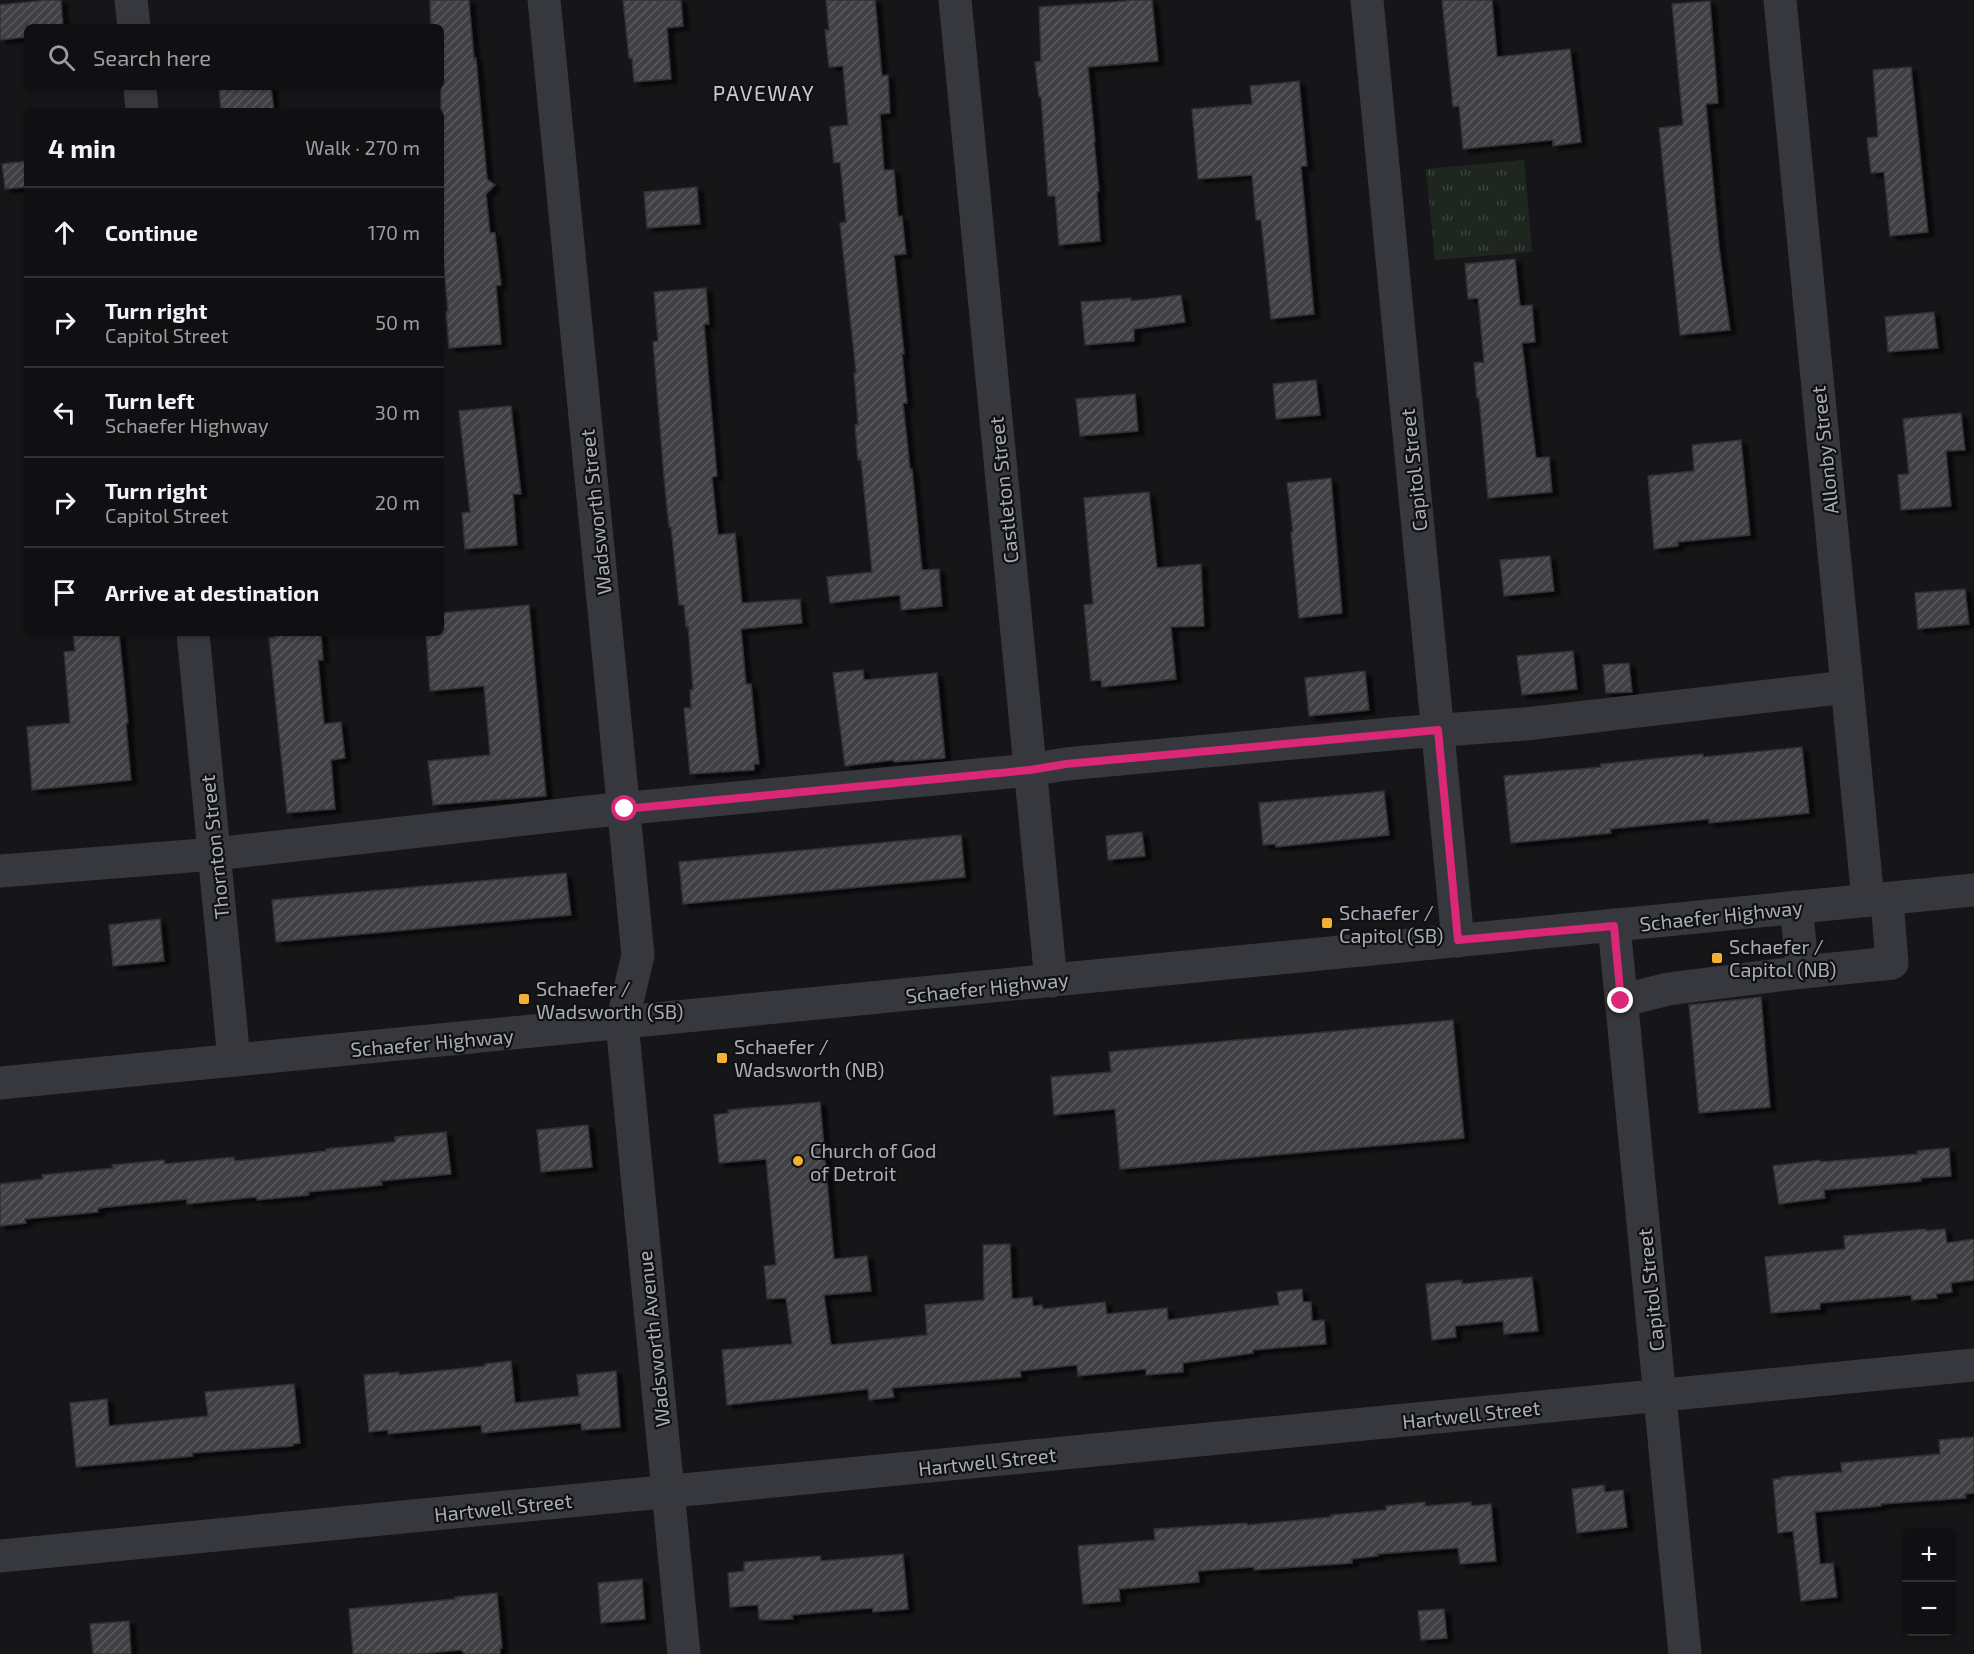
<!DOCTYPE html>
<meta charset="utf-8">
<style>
body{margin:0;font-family:"Exo 2",sans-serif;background:#1e1e20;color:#f1f3f6}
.controls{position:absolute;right:18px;bottom:18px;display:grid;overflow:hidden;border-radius:9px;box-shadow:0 2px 4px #0004}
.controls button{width:54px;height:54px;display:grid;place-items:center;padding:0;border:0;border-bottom:2px solid #303032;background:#101012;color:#f1f3f6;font:30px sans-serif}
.stop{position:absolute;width:18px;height:18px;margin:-14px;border:4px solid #db2777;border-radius:50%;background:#fff}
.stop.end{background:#db2777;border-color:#fff;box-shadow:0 2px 6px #0008}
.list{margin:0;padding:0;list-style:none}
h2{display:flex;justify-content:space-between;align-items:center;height:78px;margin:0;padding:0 24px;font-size:26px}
h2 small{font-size:20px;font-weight:400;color:#9c9d9f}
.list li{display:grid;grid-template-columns:39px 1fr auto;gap:18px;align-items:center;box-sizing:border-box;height:90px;padding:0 24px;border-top:2px solid #303032}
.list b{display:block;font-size:22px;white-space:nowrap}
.list p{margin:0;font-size:20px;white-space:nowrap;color:#9c9d9f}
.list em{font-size:20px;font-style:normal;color:#9c9d9f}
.icon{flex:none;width:33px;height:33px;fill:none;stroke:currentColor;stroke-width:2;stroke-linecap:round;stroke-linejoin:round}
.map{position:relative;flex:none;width:1974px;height:1654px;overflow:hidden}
.search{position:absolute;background:#101012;box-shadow:0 2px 4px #0004;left:24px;top:24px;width:420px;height:66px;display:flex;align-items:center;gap:15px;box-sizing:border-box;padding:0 21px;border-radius:9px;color:#9c9d9f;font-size:22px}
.panel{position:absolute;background:#101012;box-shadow:0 2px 4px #0004;left:24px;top:108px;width:420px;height:528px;border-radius:9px}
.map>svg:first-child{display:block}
</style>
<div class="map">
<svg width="1974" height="1654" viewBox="0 0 1974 1654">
<defs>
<pattern id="grass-tufts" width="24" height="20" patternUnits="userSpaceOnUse" patternTransform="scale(1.5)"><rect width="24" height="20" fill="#1e261f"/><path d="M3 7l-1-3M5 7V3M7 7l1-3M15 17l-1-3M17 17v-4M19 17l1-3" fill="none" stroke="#3c433d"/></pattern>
<pattern id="building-hatch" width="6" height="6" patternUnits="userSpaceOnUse" patternTransform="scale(1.5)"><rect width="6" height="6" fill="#404145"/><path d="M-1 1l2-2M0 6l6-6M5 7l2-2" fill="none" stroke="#595a5e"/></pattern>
<filter id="shadow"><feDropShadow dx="6" dy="4" stdDeviation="1.5" flood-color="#0009"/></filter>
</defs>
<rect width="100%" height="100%" fill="#161618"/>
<path fill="url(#grass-tufts)" d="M1524 160 1532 252 1435 260 1426 169Z"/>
<g fill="url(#building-hatch)" stroke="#303034" stroke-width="1.5" filter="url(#shadow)">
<path d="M47 0H61L63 27H27V37L0 40V5Z"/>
<path d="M430 0H469L474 59 476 58 487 179 495 185 486 194 490 233H495L501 285 496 286 501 344 449 348 446 312 448 311 441 239V27H431Z"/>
<path d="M623 0H681L683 26 667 28 671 79 634 82 632 58H629Z"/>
<path d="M826 0H875L882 76 888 75 890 113 880 114 884 170H894L898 217 902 216 906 254 894 255 904 354H902L907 403H903L910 469H912L922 570 939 569 942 606 901 610 900 595 830 603 827 577 872 572 861 460H858L855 425 858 424 854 373H856L840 223 846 222 840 162 834 163 830 127 848 125 843 66 829 67 825 30H829Z"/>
<path d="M1126 0H1152L1158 61 1088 67 1095 142H1094L1099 191 1097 192 1100 241 1059 245 1055 196H1048L1041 97H1039L1035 62 1041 61 1039 7 1126 1Z"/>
<path d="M1442 0H1492L1497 57 1570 49 1581 142 1553 146V140L1463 149 1459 106 1453 107Z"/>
<path d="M1710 1 1718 103 1706 104 1719 247 1730 330 1680 335 1659 128 1683 125 1672 4Z"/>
<path d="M1911 67 1928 232 1890 236 1884 172 1871 173 1867 138 1878 137 1873 70Z"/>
<path d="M1299 81 1307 166H1301L1314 314 1271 319 1261 220H1256L1252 175 1198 179 1192 109 1252 104 1250 86Z"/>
<path d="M219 87H271L274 111H221Z"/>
<path d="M27 161V187L5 189 2 164Z"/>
<path d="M697 187 700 224 647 228 644 192Z"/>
<path d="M1515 259 1520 306 1532 305 1535 342 1522 343 1536 458 1549 457 1552 492 1488 498 1479 398H1477L1474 363 1484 362 1478 298 1468 299 1465 264Z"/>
<path d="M706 288 709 324H704L717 476 712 477 718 535 735 533 742 603 800 599 802 623 741 629 746 684H751L759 764H754V770L690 774 684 708H691L690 690 693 689 688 626 686 627 684 605H679L671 527H669L664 478 653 342 658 341 654 292Z"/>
<path d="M1181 295 1185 322 1134 329V341L1085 345 1081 302 1131 298V301Z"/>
<path d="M1934 312 1938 348 1888 352 1885 317Z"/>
<path d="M1316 380 1320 415 1276 419 1273 384Z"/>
<path d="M1135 394 1138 431 1080 436 1076 399Z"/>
<path d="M511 406 521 494H513L517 545 465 549 462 513 470 512 459 411Z"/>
<path d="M1961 413 1965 450 1946 451 1951 506 1901 510 1898 475 1909 474 1903 419Z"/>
<path d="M1741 440 1750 535 1678 542V546L1654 549 1648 476 1694 471 1692 445Z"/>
<path d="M1331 478 1342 613 1299 618 1291 532H1293L1287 483Z"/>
<path d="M1149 492 1157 568 1201 564 1204 626 1171 627 1176 679 1102 687 1101 680 1091 681 1084 605 1093 604 1084 498Z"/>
<path d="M1550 556 1554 591 1504 596 1500 560Z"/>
<path d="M1965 589 1969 624 1918 629 1915 593Z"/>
<path d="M529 605 546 796 433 805 428 761 490 755 484 686 430 691 426 633H441V613Z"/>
<path d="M73 633H119L128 723 126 724 131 780 32 790 27 727 70 723 64 652 75 651Z"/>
<path d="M275 633H321L323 660H318L324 724 341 722 345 758 331 760 335 809 287 813 269 638 275 637Z"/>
<path d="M1573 651 1577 689 1522 695 1517 656Z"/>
<path d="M1629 663 1632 692 1606 693 1603 665Z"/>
<path d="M863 670 864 680 937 673 945 758 894 762V760L845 766 833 673Z"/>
<path d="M1365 671 1369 710 1309 716 1305 678Z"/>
<path d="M1802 747 1809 813 1709 823V819L1610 829 1611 833 1511 843 1504 776 1601 767V764L1703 754V757Z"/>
<path d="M1384 791 1389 835 1276 847 1275 844 1263 845 1259 803Z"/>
<path d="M1142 832 1145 856 1108 860 1106 836Z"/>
<path d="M961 835 965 877 683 904 679 862Z"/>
<path d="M566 873 571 915 276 942 272 900Z"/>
<path d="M160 919 164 961 113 966 109 925Z"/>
<path d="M1761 997 1770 1107 1699 1113 1689 1005Z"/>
<path d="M1453 1020 1464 1138 1120 1169 1115 1109 1054 1115 1051 1077 1111 1072 1109 1052Z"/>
<path d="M820 1102 834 1259 867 1256 871 1291 824 1295 831 1345 927 1335 925 1305 984 1300 983 1245 1010 1244 1012 1299 1032 1297 1033 1306 1042 1305 1043 1309 1105 1302 1107 1314 1167 1308 1168 1320 1279 1305 1277 1292 1302 1289 1303 1302H1311L1312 1321 1324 1320 1326 1344 1253 1350V1353L1183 1363V1372L1146 1375V1369L1078 1376 1077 1365 1020 1371 1021 1377 892 1388 894 1397 869 1400 868 1389 727 1405 722 1350 792 1344 786 1298 767 1299 764 1266 776 1265 766 1159 719 1163 714 1115 729 1113 728 1110Z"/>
<path d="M588 1125 592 1167 541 1172 537 1130Z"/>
<path d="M446 1132 451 1174 381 1181 382 1185 308 1192 309 1195 257 1200V1197L187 1204V1199L98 1208V1212L25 1219 26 1223 0 1226V1184L43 1179 42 1175 113 1168 112 1165 164 1160 165 1164 234 1157 235 1161 326 1151V1149L395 1142V1137Z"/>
<path d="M1949 1148 1951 1176 1921 1178V1181L1824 1190 1825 1198 1779 1204 1773 1166 1820 1160V1162L1918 1154 1917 1151Z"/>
<path d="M1926 1229V1231L1945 1229 1947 1243 1974 1239V1280L1951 1283 1952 1292 1936 1294 1937 1298 1912 1300 1911 1295 1820 1303V1309L1771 1313 1765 1257 1845 1249 1844 1236Z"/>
<path d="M1532 1277 1538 1331 1504 1334 1503 1321 1455 1326 1456 1337 1432 1340 1426 1284 1462 1280V1284Z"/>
<path d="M511 1361 515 1403 579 1396 577 1375 616 1371 620 1427 582 1430 581 1423 482 1433 481 1425 388 1434V1430L369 1432 364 1375 399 1372V1375L485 1366V1364Z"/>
<path d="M294 1384 300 1443 293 1444V1446L192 1453 193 1456 76 1467 70 1403 107 1399 109 1426 208 1416 205 1392Z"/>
<path d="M1974 1437V1493L1965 1494 1966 1498 1881 1504V1506L1815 1512 1820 1564 1833 1563 1837 1597 1801 1601 1793 1531 1778 1533 1773 1479H1781V1477L1842 1472 1841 1463 1940 1454 1939 1440Z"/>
<path d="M1604 1485 1605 1492 1623 1490 1627 1527 1577 1533 1572 1489Z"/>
<path d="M1425 1502V1506L1471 1502V1506L1491 1504 1496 1561 1460 1564 1458 1548 1377 1554 1378 1556 1352 1559V1563L1254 1570V1567L1198 1571 1199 1582 1119 1589 1120 1601 1083 1604 1078 1546 1155 1540 1154 1529 1247 1523V1525L1331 1517V1515L1386 1510V1506Z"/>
<path d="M903 1554 908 1609 873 1612V1608L792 1615 793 1619 766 1620 759 1619 758 1605 730 1607 728 1573 744 1571V1562L820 1556 821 1561Z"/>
<path d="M642 1579 645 1619 601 1623 598 1583Z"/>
<path d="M497 1593 502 1648H500V1654H464L463 1652 460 1650 420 1654H353L349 1609 455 1599V1597Z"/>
<path d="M1444 1609 1447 1638 1421 1640 1418 1611Z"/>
<path d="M129 1621 131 1654H93L90 1624Z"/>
</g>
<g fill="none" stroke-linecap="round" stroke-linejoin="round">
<g stroke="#37383d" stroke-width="33">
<path d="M131 0 134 27"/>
<path d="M544 0 638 955 622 1023 684 1654"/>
<path d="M955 0 1051 981"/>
<path d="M1367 0 1458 941"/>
<path d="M1780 0 1868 900"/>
<path d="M140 87 142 111"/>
<path d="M193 633 234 1060"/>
<path d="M0 871 215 854 588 812 1030 770 1066 764 1402 733 1525 724 1847 687"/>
<path d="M1796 907 1803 972 1892 963 1887 899"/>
<path d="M1614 925 1685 1654"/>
<path d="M1621 1001 1668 989 1803 972"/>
<path d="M0 1083 1974 890"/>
<path d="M0 1556 1974 1365"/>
</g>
</g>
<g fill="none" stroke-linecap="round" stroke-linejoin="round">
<path stroke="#db2777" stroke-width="8" d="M625 809 1030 770 1066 764 1438 730 1458 940 1614 926 1621 1001"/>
</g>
<g fill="#f2b134" stroke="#111113" stroke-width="2">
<rect x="1321" y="917" width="12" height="12" rx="3"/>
<rect x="1711" y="952" width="12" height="12" rx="3"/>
<rect x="518" y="993" width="12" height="12" rx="3"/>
<rect x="716" y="1052" width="12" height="12" rx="3"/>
<circle cx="798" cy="1161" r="6"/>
</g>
<g text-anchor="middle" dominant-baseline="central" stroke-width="4.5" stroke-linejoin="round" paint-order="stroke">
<g font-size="20" fill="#a8adb8" stroke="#111113">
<text transform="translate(1824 450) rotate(-96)">Allonby Street</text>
<text transform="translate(1413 470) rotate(-96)">Capitol Street</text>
<text transform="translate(1003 490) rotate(-96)">Castleton Street</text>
<text transform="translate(595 512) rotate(-96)">Wadsworth Street</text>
<text transform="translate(214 847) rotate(-96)">Thornton Street</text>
<text transform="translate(1721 915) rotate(-6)">Schaefer Highway</text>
<text transform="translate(987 987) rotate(-6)">Schaefer Highway</text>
<text transform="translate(432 1042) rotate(-5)">Schaefer Highway</text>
<text transform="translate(1650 1290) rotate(-96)">Capitol Street</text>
<text transform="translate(653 1339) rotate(-96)">Wadsworth Avenue</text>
<text transform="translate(1471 1414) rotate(-6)">Hartwell Street</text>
<text transform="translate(987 1461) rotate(-6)">Hartwell Street</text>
<text transform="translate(503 1507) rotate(-6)">Hartwell Street</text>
</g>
<g font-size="20" fill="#a8adb8" stroke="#111113" text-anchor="start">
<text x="1339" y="912">Schaefer /<tspan x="1339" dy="23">Capitol (SB)</tspan></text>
<text x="1729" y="946">Schaefer /<tspan x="1729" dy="23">Capitol (NB)</tspan></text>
<text x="536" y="988">Schaefer /<tspan x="536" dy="23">Wadsworth (SB)</tspan></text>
<text x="734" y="1046">Schaefer /<tspan x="734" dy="23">Wadsworth (NB)</tspan></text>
<text x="810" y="1150">Church of God<tspan x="810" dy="23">of Detroit</tspan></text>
</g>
<g font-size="21" letter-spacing="1.5" fill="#c9ccd4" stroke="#111113">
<text x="764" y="92">PAVEWAY</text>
</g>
</g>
</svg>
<div class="controls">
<button>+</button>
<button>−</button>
</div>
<div class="stop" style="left:625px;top:809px"></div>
<div class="stop end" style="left:1621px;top:1001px"></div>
<div class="search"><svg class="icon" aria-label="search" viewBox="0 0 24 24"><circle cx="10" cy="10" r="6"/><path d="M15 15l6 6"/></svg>Search here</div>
<section class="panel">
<h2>4 min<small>Walk · 270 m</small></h2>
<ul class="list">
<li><svg class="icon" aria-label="ahead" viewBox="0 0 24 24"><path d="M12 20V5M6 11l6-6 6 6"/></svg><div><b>Continue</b></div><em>170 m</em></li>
<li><svg class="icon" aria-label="right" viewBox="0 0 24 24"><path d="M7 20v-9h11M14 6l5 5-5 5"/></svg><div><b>Turn right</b><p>Capitol Street</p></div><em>50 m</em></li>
<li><svg class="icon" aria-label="left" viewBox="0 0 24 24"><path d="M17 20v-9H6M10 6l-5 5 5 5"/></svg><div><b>Turn left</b><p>Schaefer Highway</p></div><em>30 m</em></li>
<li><svg class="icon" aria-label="right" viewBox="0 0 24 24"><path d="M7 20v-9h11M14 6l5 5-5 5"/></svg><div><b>Turn right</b><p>Capitol Street</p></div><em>20 m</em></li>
<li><svg class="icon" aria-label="arrive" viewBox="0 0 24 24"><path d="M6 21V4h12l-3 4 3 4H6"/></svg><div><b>Arrive at destination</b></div></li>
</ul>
</section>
</div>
